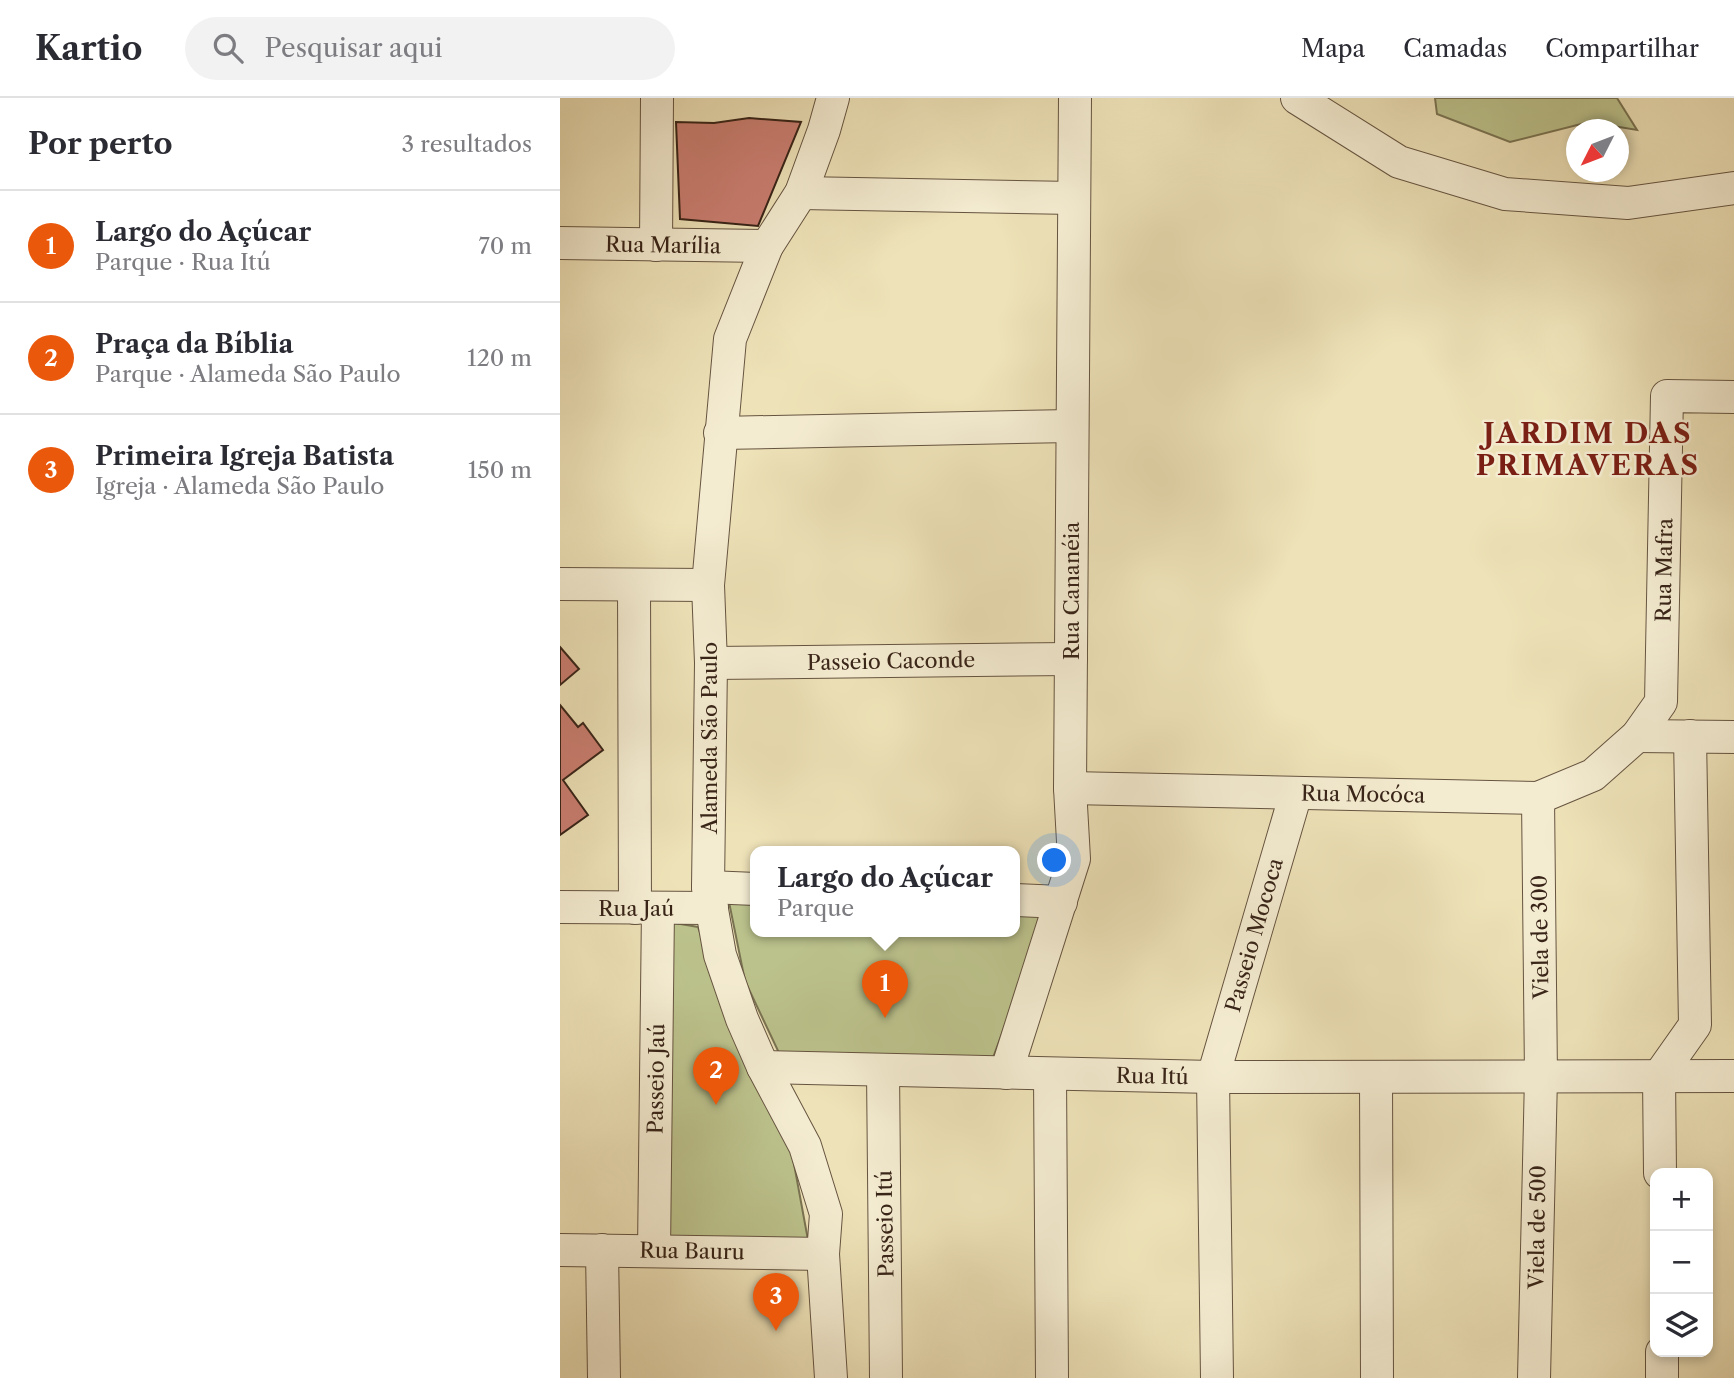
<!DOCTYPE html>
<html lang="pt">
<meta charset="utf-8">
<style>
body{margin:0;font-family:"Libre Caslon Text",serif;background:#f2f2f3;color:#2b2b33}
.controls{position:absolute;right:21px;bottom:21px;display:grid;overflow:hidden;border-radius:14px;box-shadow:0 4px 10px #0003}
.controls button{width:63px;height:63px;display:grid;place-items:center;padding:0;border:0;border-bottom:2px solid #e1e1e2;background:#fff;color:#2b2b33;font:35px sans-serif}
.compass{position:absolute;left:1006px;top:21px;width:63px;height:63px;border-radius:50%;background:#fff;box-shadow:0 4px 10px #0003;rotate:228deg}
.you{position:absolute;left:495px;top:763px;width:24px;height:24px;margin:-18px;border:5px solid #fff;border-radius:50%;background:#1a73e8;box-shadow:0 0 0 10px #1a73e833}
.badge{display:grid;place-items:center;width:46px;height:46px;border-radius:50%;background:#ea580c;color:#fff;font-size:23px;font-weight:700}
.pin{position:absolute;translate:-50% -58px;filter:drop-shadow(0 2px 4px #0008)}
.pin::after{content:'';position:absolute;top:37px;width:24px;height:21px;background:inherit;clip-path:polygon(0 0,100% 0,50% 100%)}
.popup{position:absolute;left:190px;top:748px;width:270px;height:91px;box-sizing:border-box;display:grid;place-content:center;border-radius:14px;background:#fff;filter:drop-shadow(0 2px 5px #0005);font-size:23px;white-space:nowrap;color:#7c7c81}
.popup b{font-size:26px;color:#2b2b33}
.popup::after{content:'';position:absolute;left:50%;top:100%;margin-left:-14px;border:14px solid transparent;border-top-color:#fff}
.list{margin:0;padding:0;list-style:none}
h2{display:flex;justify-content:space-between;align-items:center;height:91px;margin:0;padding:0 28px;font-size:30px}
h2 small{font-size:23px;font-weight:400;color:#7c7c81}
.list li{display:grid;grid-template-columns:46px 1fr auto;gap:21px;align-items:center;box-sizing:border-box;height:112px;padding:0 28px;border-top:2px solid #e1e1e2}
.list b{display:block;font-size:26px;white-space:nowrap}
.list p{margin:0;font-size:23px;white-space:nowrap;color:#7c7c81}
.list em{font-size:23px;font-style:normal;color:#7c7c81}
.icon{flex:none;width:38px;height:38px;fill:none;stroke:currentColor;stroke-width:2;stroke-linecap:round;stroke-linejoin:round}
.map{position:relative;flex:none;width:1174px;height:1280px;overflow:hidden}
header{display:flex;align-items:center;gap:42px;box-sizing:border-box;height:98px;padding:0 35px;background:#fff;border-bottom:2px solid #e1e1e2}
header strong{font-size:33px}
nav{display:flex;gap:38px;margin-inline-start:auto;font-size:24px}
.search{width:490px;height:63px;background:#f2f2f3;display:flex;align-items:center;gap:18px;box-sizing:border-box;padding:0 24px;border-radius:38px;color:#7c7c81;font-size:26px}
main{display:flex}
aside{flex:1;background:#fff}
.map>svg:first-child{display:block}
</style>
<header>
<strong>Kartio</strong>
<div class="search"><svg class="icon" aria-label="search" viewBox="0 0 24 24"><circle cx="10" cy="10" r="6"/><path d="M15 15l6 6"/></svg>Pesquisar aqui</div>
<nav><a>Mapa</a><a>Camadas</a><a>Compartilhar</a></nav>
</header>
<main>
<aside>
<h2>Por perto<small>3 resultados</small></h2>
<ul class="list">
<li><span class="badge">1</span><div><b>Largo do Açúcar</b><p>Parque · Rua Itú</p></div><em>70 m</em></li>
<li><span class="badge">2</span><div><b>Praça da Bíblia</b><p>Parque · Alameda São Paulo</p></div><em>120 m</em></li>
<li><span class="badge">3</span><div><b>Primeira Igreja Batista</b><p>Igreja · Alameda São Paulo</p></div><em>150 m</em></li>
</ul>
</aside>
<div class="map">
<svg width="1174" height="1280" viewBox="0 0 1174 1280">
<rect width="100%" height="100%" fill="#eee2b8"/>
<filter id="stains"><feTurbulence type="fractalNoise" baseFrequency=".00286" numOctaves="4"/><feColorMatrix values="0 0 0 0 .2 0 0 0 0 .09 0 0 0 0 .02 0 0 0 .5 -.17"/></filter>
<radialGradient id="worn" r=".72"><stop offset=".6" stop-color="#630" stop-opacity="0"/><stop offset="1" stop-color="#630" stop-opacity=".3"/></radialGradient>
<g fill="#bcc28c" stroke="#7a7352" stroke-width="2">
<path d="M875 0H1057L1077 32 1029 24 950 44 877 16Z"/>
<path d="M169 804 195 805 196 834H454L455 813 487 815 431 965 220 957 185 883Z"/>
<path d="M103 823 138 829 184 960 232 1055 248 1142 104 1141Z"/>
</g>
<g fill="#ca7e71" stroke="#382418" stroke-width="2">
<path d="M189 20 241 24 198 128 120 121 116 24 154 25Z"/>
<path d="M0 549 19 571 0 587Z"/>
<path d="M0 607 18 629 23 625 43 652 3 682 28 717 0 737Z"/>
</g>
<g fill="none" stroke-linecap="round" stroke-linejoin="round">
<defs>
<g id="minor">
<path d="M737 0 839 64 945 96 1068 105 1174 90"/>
<path d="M241 95 514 100"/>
<path d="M0 145 207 148"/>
<path d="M96 147 97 0"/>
<path d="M160 335 511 328"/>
<path d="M0 486 148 487"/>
<path d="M74 487 75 810"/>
<path d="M151 565 511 561"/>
<path d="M1077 638 1174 639"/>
<path d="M510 690 978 700 1033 677 1077 638 1101 604 1107 298 1174 299"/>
<path d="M148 789 196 791"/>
<path d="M454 802 501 804"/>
<path d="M0 809 152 810"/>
<path d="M203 969 653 979 1174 978"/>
<path d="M323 972 326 1280"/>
<path d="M446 975 514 761 510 690 515 0"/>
<path d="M490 976 492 1280"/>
<path d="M816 979 817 1280"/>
<path d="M1100 1075 1099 978 1135 927 1130 638"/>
<path d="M0 1152 263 1156"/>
<path d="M42 1152 44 1280"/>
<path d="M94 1153 98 810"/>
<path d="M1102 1254V1280"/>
<path d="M271 1280 263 1156 266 1116 245 1048 203 969 182 921 160 857 148 789 151 565 148 487 170 241 207 148 241 95 264 32 273 0"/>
<path d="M657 1280 653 979 736 695"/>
<path d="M974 1280 981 979 978 700"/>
</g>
</defs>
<use href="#minor" stroke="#665440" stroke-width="34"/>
<use href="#minor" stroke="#f4ecd1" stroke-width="32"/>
</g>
<g text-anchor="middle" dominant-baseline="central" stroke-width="5" stroke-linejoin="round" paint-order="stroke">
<g font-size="21" fill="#382418" stroke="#f4ecd1">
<text transform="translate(103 147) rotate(1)">Rua Marília</text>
<text transform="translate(1104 472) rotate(-89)">Rua Mafra</text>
<text transform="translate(511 493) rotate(-90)">Rua Cananéia</text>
<text transform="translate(331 563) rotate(-1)">Passeio Caconde</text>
<text transform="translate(149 640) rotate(-90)">Alameda São Paulo</text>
<text transform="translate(803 696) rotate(1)">Rua Mocóca</text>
<text x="76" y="810">Rua Jaú</text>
<text transform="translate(694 837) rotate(-74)">Passeio Mococa</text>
<text transform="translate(980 839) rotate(-91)">Viela de 300</text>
<text transform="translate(592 978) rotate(1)">Rua Itú</text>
<text transform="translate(96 981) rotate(-89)">Passeio Jaú</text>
<text transform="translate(325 1126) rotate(-91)">Passeio Itú</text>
<text transform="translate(977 1129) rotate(-89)">Viela de 500</text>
<text transform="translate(132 1153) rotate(1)">Rua Bauru</text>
</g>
<g font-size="28" font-weight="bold" letter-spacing="2" fill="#7a1f14" stroke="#f4ecd1">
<text x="1028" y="335">JARDIM DAS<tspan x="1028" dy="32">PRIMAVERAS</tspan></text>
</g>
</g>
<rect width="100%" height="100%" filter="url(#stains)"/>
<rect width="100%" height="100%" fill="url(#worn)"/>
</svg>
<div class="controls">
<button>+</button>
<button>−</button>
<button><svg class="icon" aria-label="layers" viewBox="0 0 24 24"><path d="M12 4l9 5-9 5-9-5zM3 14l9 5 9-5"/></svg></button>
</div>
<svg class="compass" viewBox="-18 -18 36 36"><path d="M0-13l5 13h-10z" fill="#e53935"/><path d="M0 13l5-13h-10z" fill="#7c7c81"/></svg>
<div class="you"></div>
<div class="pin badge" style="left:325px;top:920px">1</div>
<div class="popup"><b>Largo do Açúcar</b>Parque</div>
<div class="pin badge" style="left:156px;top:1007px">2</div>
<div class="pin badge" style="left:216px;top:1233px">3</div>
</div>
</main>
